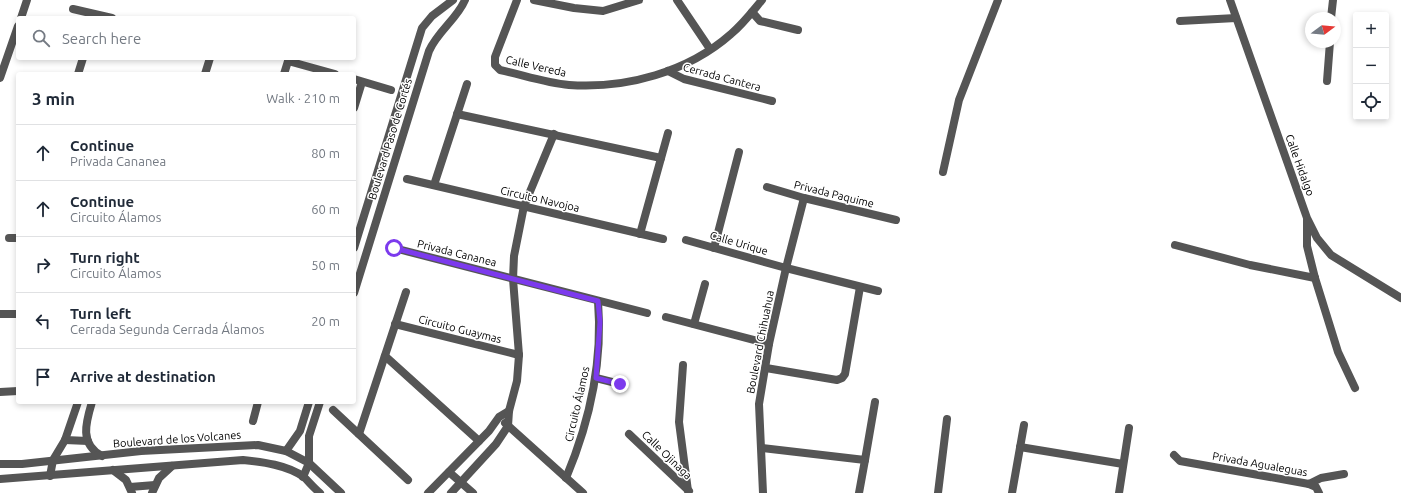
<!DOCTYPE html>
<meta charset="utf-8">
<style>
body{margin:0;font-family:Ubuntu,sans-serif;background:#f2f2f3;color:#1f2937}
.controls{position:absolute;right:12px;top:12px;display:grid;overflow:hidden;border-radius:4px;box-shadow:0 2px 6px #0003}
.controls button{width:36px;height:36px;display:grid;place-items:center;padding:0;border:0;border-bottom:1px solid #e0e1e3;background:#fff;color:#1f2937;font:20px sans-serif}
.compass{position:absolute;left:1305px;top:12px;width:36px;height:36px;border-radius:50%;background:#fff;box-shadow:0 2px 6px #0003;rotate:74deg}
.stop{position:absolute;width:12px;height:12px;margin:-9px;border:3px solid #7c3aed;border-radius:50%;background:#fff}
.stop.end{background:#7c3aed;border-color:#fff;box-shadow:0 1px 4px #0008}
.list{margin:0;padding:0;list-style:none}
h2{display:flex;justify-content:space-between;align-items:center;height:52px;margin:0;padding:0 16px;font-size:17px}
h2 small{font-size:13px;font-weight:400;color:#747a83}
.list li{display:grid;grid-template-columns:26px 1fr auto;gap:12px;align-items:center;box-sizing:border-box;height:56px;padding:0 16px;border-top:1px solid #e0e1e3}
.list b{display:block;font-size:15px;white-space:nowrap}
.list p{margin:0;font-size:13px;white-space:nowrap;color:#747a83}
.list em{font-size:13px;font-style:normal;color:#747a83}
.icon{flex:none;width:22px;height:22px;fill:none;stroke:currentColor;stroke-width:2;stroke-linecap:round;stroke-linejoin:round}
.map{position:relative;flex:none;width:1401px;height:493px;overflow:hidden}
.search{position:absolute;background:#fff;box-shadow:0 2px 6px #0003;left:16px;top:16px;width:340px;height:44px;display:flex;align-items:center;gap:10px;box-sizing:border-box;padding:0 14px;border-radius:4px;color:#747a83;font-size:15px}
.panel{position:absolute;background:#fff;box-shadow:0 2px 6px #0003;left:16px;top:72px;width:340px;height:332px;border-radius:4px}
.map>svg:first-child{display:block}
</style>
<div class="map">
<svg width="1401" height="493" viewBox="0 0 1401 493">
<rect width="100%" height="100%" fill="#fff"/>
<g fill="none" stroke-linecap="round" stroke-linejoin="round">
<g stroke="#555" stroke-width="8">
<path d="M517 0 495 57V65L500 70C523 75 546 83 569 85 626 89 688 72 731 34 743 24 752 12 762 0"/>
<path d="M534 0 574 8 603 11 639 0"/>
<path d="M677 0 710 49"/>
<path d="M1230 0 1307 218 1317 238 1331 255 1401 298"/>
<path d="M73 9 112 18"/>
<path d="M752 12 760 21 798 30"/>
<path d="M21 18 27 0"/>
<path d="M1331 18 1333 0"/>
<path d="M1180 21 1236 18"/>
<path d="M288 61 335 74"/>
<path d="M668 71 684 79 772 101"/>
<path d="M78 74 83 58"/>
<path d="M205 74 210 58"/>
<path d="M284 74 289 58"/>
<path d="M0 78 18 26"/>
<path d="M354 79 391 90"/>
<path d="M1327 81 1330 42"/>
<path d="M354 108 362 82"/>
<path d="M457 114 661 158"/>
<path d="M943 172 959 100 998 0"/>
<path d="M407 179 663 239"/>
<path d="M434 185 467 84"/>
<path d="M767 187 804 198 896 220"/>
<path d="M1307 220V246L1315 278 1338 352 1355 388"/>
<path d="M640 234 668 133"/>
<path d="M9 238H18"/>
<path d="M686 240 786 268 878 291"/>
<path d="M1175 245 1250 265 1315 278"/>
<path d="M354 248 422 28 432 16 453 0"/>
<path d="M394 248 647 313"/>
<path d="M714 248 739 152"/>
<path d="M354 293 429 51C438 31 457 19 465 0"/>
<path d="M0 314H18"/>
<path d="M666 317 769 344"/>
<path d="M395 324 519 355"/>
<path d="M694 324 705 284"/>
<path d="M385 356 479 441"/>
<path d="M683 365 679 422 688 491"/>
<path d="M766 368 837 380 842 378 845 374 860 287"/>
<path d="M596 378 620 384"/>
<path d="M0 392 18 391"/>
<path d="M92 402C86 422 79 444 102 456"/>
<path d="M333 410 408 480"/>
<path d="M253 421 258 402"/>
<path d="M505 423 583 493"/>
<path d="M359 434 406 292"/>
<path d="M629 434 689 491"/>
<path d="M65 440 88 441"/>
<path d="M1020 447 1123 464"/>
<path d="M762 448 865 460 875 402"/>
<path d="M286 451 300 431 309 402"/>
<path d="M1174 455 1180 461 1309 484 1321 478 1344 474"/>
<path d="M113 470 126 480 132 493"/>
<path d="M449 472 473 493"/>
<path d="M50 476 53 460 65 440 78 402"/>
<path d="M303 477 309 463V436L320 402"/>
<path d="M566 478C590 421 603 362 598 301"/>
<path d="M1309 484 1316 487 1319 493"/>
<path d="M130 487 155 485"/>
<path d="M152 493 159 478 172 466"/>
<path d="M428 493 489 431 499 417 509 411"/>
<path d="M451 493 496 444 508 426 509 411 517 381 519 355 513 279 514 256 524 206 554 134"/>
<path d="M763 493 759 404 769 344 786 268 804 198"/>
<path d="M859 493 865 460"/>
<path d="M938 493 947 419"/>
<path d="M1012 493 1024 425"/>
<path d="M1119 493 1129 428"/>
</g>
<g stroke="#555" stroke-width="8">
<path d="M0 464H22L141 451 258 445 286 451 309 463 341 493"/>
<path d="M0 479 243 460C263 462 287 465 304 477 309 482 314 488 320 493"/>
</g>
</g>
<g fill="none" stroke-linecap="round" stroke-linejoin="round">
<path stroke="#7c3aed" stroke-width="5" d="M394 248 598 301 600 322 596 378 620 384"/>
</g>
<g text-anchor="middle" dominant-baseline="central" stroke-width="3" stroke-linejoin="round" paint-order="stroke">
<g font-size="11" fill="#000" stroke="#fff">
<text transform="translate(536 66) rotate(13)">Calle Vereda</text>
<text transform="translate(722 77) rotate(15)">Cerrada Cantera</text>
<text transform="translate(390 139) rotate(-73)">Boulevard Paso de Cortés</text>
<text transform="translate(1300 165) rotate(70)">Calle Hidalgo</text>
<text transform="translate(834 194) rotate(14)">Privada Paquime</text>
<text transform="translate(540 199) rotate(13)">Circuito Navojoa</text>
<text transform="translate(739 243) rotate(16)">Calle Urique</text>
<text transform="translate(457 253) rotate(14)">Privada Cananea</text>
<text transform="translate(460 329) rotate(14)">Circuito Guaymas</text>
<text transform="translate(760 342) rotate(-79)">Boulevard Chihuahua</text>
<text transform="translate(577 404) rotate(-77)">Circuito Álamos</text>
<text transform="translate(177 439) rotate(-4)">Boulevard de los Volcanes</text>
<text transform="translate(667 455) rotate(44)">Calle Ojinaga</text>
<text transform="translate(1260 464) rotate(10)">Privada Agualeguas</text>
</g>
</g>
</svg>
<div class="controls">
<button>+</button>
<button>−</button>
<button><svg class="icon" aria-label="locate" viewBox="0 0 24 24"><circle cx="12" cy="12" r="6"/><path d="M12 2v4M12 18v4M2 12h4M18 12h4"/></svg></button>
</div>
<svg class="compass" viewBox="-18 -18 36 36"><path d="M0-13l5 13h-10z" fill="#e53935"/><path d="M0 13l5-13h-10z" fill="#747a83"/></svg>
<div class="stop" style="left:394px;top:248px"></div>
<div class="stop end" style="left:620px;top:384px"></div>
<div class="search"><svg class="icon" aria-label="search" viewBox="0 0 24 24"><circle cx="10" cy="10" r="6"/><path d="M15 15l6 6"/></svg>Search here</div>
<section class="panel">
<h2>3 min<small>Walk · 210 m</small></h2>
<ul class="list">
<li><svg class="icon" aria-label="ahead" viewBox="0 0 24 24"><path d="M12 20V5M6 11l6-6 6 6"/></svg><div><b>Continue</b><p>Privada Cananea</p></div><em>80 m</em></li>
<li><svg class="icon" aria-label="ahead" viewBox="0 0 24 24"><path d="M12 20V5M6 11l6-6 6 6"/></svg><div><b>Continue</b><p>Circuito Álamos</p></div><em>60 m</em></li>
<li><svg class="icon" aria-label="right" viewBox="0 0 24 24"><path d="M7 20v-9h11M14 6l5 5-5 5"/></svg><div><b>Turn right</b><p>Circuito Álamos</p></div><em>50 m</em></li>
<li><svg class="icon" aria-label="left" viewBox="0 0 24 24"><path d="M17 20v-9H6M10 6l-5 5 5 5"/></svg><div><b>Turn left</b><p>Cerrada Segunda Cerrada Álamos</p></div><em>20 m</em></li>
<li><svg class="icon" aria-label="arrive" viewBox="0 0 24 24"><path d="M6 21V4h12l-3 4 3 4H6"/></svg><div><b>Arrive at destination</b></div></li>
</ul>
</section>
</div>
